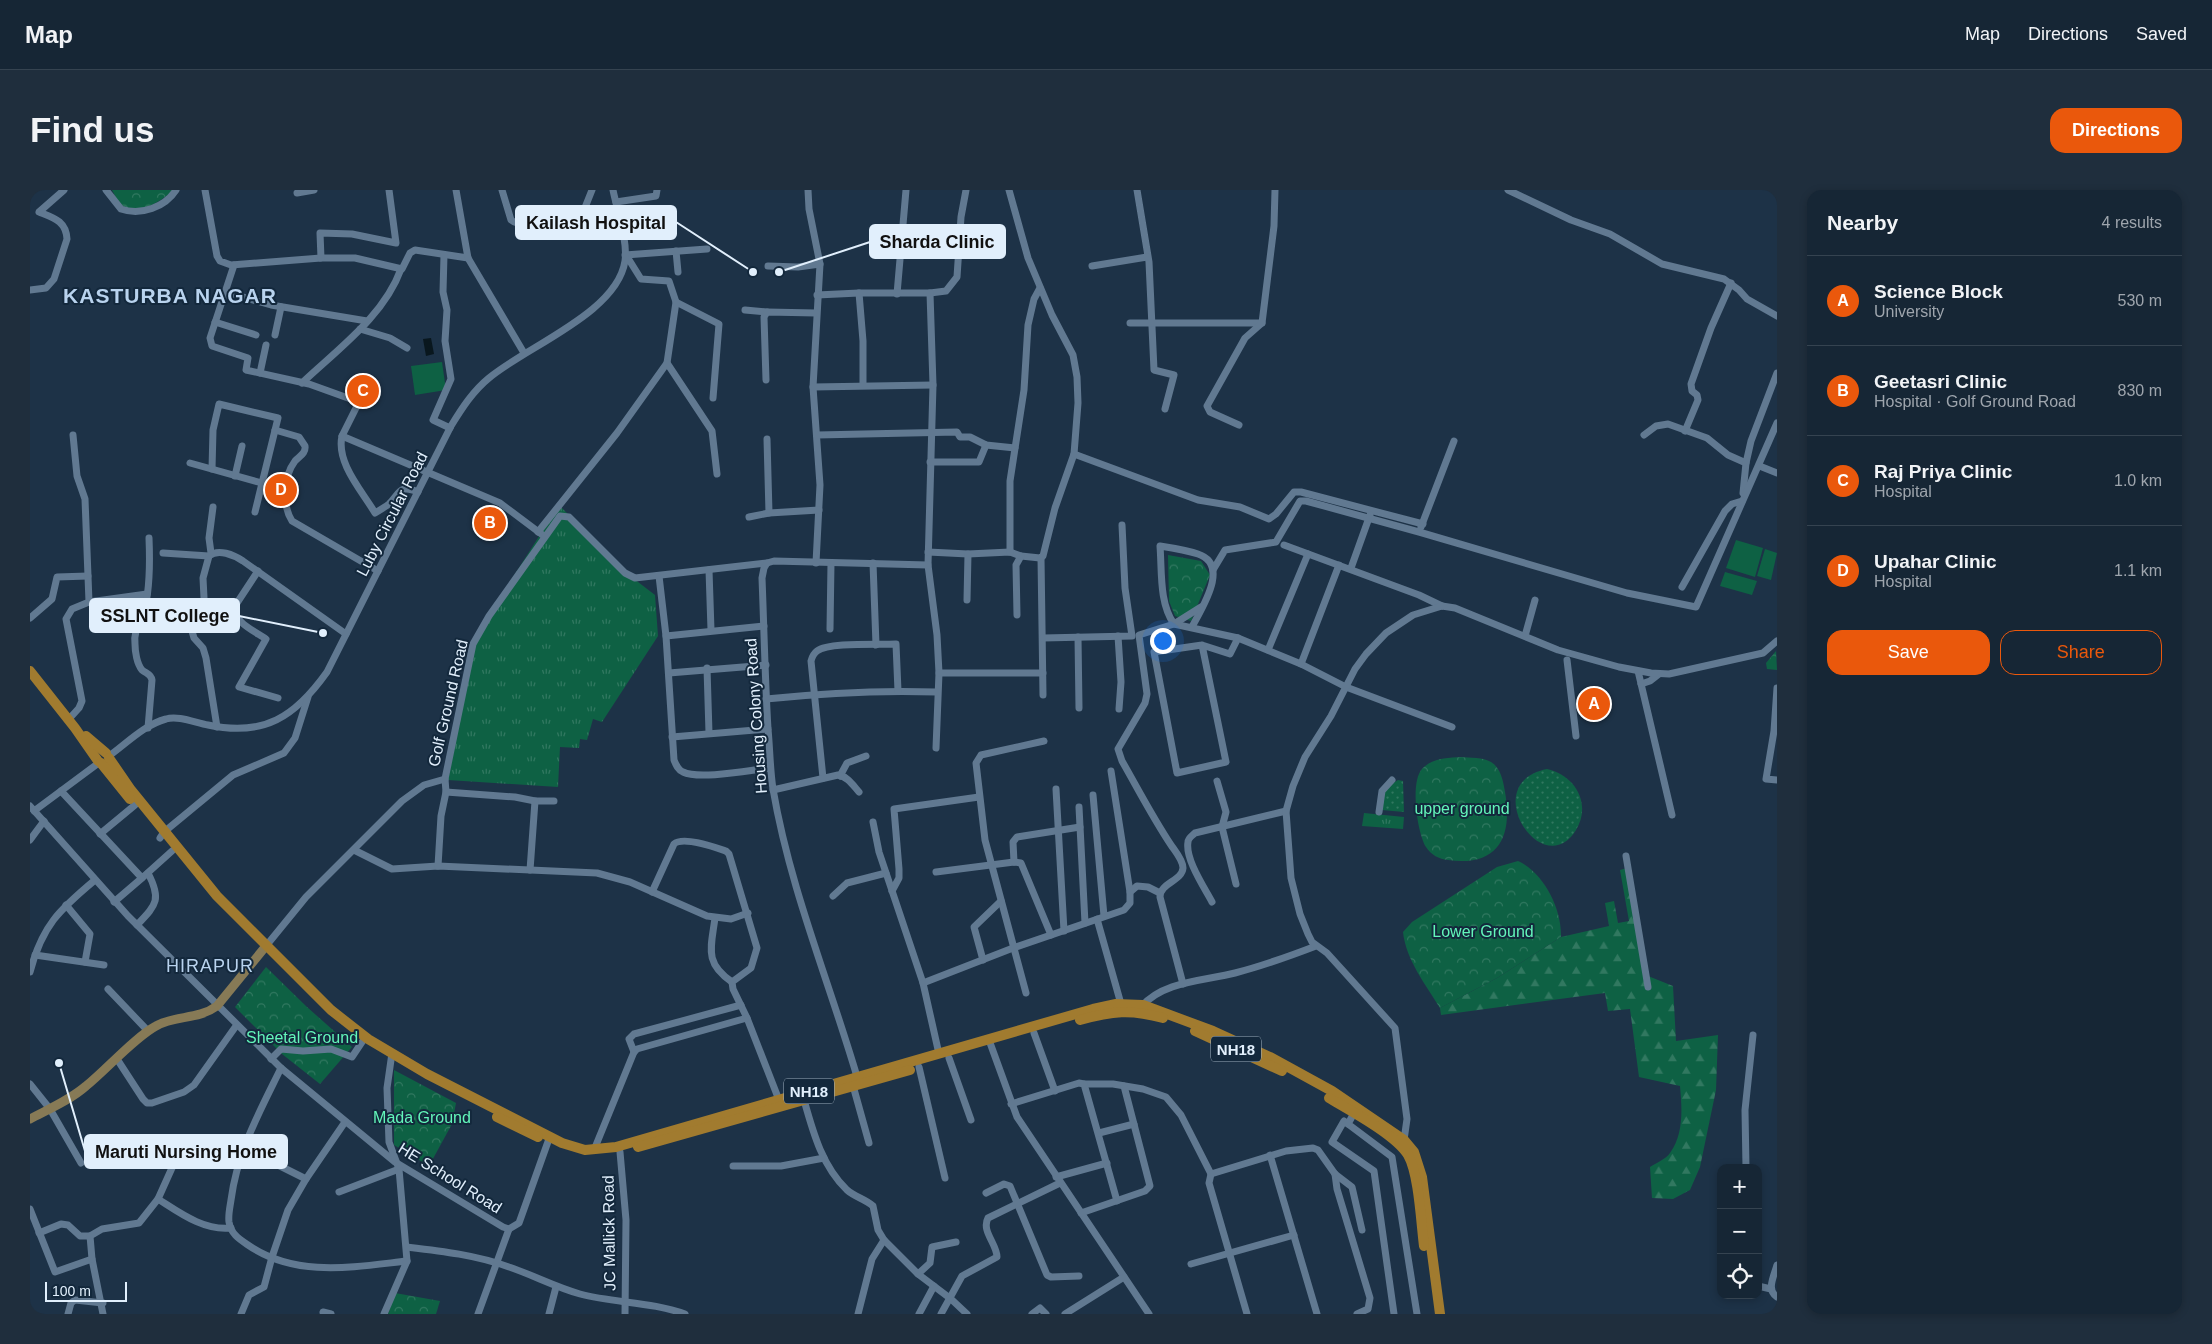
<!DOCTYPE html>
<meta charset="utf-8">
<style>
body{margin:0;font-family:Helvetica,sans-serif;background:#1f2e3d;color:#f1f3f6}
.controls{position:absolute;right:15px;bottom:15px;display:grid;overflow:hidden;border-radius:10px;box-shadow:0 2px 8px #0003}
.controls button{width:45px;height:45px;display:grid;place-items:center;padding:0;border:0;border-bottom:1px solid #354350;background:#162635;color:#f1f3f6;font:25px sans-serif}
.scale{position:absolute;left:15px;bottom:12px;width:82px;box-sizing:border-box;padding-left:5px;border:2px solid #e1effc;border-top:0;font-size:14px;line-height:18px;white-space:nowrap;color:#e1effc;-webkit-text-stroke:4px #13283c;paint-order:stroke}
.you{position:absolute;left:1132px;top:450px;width:18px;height:18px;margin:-12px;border:4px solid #fff;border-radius:50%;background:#1a73e8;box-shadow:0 0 0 8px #1a73e833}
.badge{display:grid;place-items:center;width:32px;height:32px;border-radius:50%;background:#ea580c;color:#fff;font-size:16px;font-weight:700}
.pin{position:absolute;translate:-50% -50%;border:2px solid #fff;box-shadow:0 1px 5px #0006}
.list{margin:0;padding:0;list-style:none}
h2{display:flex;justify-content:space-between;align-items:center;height:65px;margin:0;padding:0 20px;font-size:21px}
h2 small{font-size:16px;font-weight:400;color:#9ea5ad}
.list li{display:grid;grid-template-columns:32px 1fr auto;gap:15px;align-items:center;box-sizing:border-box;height:90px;padding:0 20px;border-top:1px solid #354350}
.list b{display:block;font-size:19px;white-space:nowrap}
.list p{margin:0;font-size:16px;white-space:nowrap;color:#9ea5ad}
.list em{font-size:16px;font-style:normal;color:#9ea5ad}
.actions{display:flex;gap:10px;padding:15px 20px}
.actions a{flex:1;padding:11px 0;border:1px solid #ea580c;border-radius:15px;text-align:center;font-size:18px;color:#ea580c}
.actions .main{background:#ea580c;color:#fff}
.icon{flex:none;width:28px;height:28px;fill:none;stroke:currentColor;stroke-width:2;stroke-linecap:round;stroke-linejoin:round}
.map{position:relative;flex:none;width:1747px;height:1124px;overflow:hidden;border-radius:15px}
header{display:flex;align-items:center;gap:30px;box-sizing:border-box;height:70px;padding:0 25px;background:#162635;border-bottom:1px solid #354350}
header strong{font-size:24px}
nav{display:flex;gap:28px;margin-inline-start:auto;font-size:18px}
.intro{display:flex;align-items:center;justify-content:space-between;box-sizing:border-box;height:120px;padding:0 30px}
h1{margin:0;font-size:35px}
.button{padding:12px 22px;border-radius:15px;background:#ea580c;color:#fff;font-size:18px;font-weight:700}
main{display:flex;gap:30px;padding:0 30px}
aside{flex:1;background:#162635;border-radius:15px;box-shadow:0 2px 8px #0003}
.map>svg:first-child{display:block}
</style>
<header>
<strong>Map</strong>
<nav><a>Map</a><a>Directions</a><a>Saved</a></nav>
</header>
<div class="intro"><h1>Find us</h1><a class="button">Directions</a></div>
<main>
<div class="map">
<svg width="1747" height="1124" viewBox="0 0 1747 1124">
<defs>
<pattern id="grass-tufts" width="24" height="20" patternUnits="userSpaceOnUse" patternTransform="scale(1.25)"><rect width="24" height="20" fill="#0e6144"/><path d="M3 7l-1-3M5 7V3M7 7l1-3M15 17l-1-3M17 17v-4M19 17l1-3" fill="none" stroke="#317860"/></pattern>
<pattern id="forest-firs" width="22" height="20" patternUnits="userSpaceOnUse" patternTransform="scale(1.25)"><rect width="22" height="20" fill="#0e6144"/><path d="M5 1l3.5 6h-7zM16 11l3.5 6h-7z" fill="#317860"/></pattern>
<pattern id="park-crowns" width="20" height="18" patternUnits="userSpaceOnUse" patternTransform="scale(1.25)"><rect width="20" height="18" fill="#0e6144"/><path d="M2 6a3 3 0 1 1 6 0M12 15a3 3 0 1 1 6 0" fill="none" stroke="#317860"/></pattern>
<pattern id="garden-dots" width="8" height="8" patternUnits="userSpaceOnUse" patternTransform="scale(1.25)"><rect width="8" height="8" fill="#0e6144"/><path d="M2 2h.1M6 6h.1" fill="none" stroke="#317860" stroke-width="1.8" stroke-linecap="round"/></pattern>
</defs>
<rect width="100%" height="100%" fill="#1d3247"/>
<g fill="url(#grass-tufts)">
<path d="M529 315 595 382 625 405 628 446 572 532 563 529 557 550 550 549 549 558 530 557 528 597 418 590 445 454 457 428Z"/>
<path d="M1334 623 1374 627 1373 639 1332 636Z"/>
</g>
<path fill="url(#forest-firs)" d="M1597 678 1618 786 1643 796 1646 851 1688 845 1686 900 1670 977 1660 1000 1643 1009 1622 1008 1620 977C1626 973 1636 969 1640 963 1654 944 1652 918 1650 896L1609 887 1600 819 1578 821 1575 803 1411 825 1410 818 1467 788 1531 747 1579 736 1575 713 1584 711 1588 733 1599 731 1590 680Z"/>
<g fill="url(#park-crowns)">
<path d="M82 0H144C132 10 110 26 93 16 88 13 85 5 82 0Z"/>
<path d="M1138 365 1171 371 1180 385 1161 431 1145 426 1139 411Z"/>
<path d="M1746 461 1747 480 1737 479 1736 473Z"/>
<path d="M1431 567C1440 568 1453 567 1461 572 1471 578 1473 591 1475 602 1483 647 1468 677 1418 670 1409 669 1401 665 1396 657 1387 642 1380 592 1392 579 1402 568 1417 568 1431 567Z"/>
<path d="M1488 671C1514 683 1532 719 1531 747L1467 788 1410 818C1396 795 1376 770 1373 742L1382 732 1467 677Z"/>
<path d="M236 777 277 817 322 857 290 894 252 864 205 817Z"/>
<path d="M364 880 426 913 422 934 399 976 364 955Z"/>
<path d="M365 1103 410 1111 406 1124H358Z"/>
</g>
<g fill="url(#garden-dots)">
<path d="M1517 579C1545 585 1562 614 1546 640 1513 694 1446 593 1517 579Z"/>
<path d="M1368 590 1373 591 1374 622 1352 620 1354 599Z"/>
</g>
<g fill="#0e6144">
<path d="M412 172 416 200 385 205 381 176Z"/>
<path d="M1706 350 1733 358 1725 387 1696 378Z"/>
<path d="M1735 359 1747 363 1741 390 1727 386Z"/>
<path d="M1695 382 1727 391 1722 405 1690 396Z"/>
</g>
<path fill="#09171e" d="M401 148 404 164 396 166 393 149Z"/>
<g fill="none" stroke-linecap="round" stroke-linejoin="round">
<g stroke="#617991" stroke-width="7">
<path d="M76 0 91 19C111 26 135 17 146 0"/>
<path d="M175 0 187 66 190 71 201 75 291 68H325L372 79 380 63 385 60 438 68"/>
<path d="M426 0 438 68 494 163"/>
<path d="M472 0 481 30C492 40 537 31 550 24L554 20 562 0"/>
<path d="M778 0 779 19 790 74 783 197 790 295 786 373"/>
<path d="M979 0 998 68 1022 125 1043 165 1047 187 1048 213 1044 264 1025 318 1013 366 1010 368 991 366 986 375 987 425"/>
<path d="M1107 0 1119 72 1124 180 1144 185 1135 219"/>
<path d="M1478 0 1541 30 1580 44 1632 74 1694 89 1709 100 1717 109 1747 126"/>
<path d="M267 3 284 0"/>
<path d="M586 12 626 6 627 0"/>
<path d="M646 61 648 82"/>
<path d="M414 65 413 102 417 120 415 151 421 189 403 230 420 238"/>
<path d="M595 65 677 59"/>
<path d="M596 65 611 89 639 91 646 112 689 134 683 208"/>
<path d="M291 68 290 43 322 44 366 53 359 0"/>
<path d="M204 75 180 148 182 156 218 168 216 180 279 194 329 212 312 246 470 313 514 346"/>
<path d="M738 76 768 77 790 74"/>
<path d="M1062 76 1117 67"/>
<path d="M0 100 16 98 24 89 37 49C36 31 24 28 9 22L34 0"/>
<path d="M195 102 241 115 337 131"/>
<path d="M829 103 833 151V195"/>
<path d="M900 103 916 101 927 87 931 27 936 0"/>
<path d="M867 104 876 0"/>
<path d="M787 105 829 103H900L903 195 898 375 907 445 909 483 906 558"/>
<path d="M646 112 637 173 682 241 687 284"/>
<path d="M715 120 737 122"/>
<path d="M185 132 226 145"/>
<path d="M1100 133H1232"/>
<path d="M330 139 360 148 377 158"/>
<path d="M245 145 251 117"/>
<path d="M230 183 236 155"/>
<path d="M736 190 734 127 737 122 786 123"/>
<path d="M272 193C308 159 354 126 371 79"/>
<path d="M783 197 903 195"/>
<path d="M1209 235 1180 222 1177 216 1215 148 1232 133 1244 36 1245 0"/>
<path d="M245 240 269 247 275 256C276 263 270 266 265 271 253 287 252 315 262 331L348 381"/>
<path d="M1655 241 1668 210 1667 205 1662 201 1661 194 1681 138 1701 93"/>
<path d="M787 245 927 242 930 247H940L956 255 985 258"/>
<path d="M1614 245 1626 236 1638 234 1677 248 1698 265 1716 273"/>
<path d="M312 246C306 273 332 301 345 323 350 320 355 317 359 314 370 303 369 294 388 302"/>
<path d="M737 249 739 323"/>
<path d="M1044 264 1168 310 1210 317 1239 329 1246 324 1264 302H1271L1393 334"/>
<path d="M900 272H949L956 255"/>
<path d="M160 273 232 293"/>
<path d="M1732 277 1747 283"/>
<path d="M182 279 183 240 189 214 248 228 225 322"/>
<path d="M205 286 212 256"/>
<path d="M1713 303 1716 273 1721 251 1747 183"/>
<path d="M719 327 739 323 789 320"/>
<path d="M1391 337 1424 251"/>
<path d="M508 342 587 243 637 173"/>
<path d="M1254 355 1389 405 1412 416"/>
<path d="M898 362 938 364 980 362 991 366"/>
<path d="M980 362V291L994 200 998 135 1004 109 1010 98"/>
<path d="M133 363 179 366"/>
<path d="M181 363 179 348 183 317"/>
<path d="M1011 368 1013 505"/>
<path d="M843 373 846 455"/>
<path d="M1321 378 1340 325"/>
<path d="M679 380 681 440"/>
<path d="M1183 380 1195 360 1246 352 1270 311H1276L1389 342 1597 403 1666 417 1747 233"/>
<path d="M228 381 205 416C201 431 226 442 236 449L209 497 248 508"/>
<path d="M629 386 636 446 644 570C646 575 648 580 653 582 669 590 721 580 740 578"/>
<path d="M1652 397 1695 321 1702 314 1712 311"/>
<path d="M174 408 173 388 179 366C188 358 204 365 213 371L316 444"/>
<path d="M937 410 938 364"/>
<path d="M59 412 117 404"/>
<path d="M157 424 164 448 173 458 176 468 187 537"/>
<path d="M0 428 22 409 27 387 58 386"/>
<path d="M1162 437C1171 419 1201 375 1168 364 1156 360 1143 358 1130 356 1132 381 1129 413 1144 434L1208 448 1271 474 1316 497 1422 537"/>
<path d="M800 439 801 373"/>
<path d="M636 446 734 436"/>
<path d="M1088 446 1091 492 1089 519"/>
<path d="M1495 446 1505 410"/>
<path d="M1048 447 1049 518"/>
<path d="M1013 448 1102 446 1095 398 1092 335"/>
<path d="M1172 455 1196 572 1147 583 1124 462 1172 455 1200 464 1208 448"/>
<path d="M1238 460 1278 364"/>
<path d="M1537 470 1546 546"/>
<path d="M1271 474 1309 375"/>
<path d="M677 478 679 543"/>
<path d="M1608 481 1642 625"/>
<path d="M639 483 736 475"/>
<path d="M909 483H1013"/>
<path d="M1611 494 1620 491 1629 484"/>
<path d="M1747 498 1744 541 1736 589 1747 590"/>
<path d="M736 509C793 503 849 500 907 502"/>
<path d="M39 529 49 518 52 511 36 429 42 419 59 412 55 309 47 286 43 245"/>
<path d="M118 538 122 490C121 484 117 484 112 480 107 474 105 462 105 454 103 440 112 431 115 418 120 396 120 371 119 348"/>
<path d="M642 547 738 539"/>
<path d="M79 566C97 553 114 535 136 529 148 525 166 533 178 535 234 547 265 527 297 482L421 236C432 218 443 201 459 188 497 156 587 123 595 71 598 52 587 20 583 0"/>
<path d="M1081 581 1100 702"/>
<path d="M810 586 817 573 836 566"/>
<path d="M793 588 781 471C782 467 783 464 787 461 799 452 849 455 866 454L868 501"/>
<path d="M1187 591 1196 622 1192 637 1206 694"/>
<path d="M1026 599 1034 741"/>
<path d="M743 600 808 585C818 587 822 594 829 602"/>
<path d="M31 601 112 688 142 661"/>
<path d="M416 602 485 607 505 611H524"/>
<path d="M1063 605 1074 726"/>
<path d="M0 616 98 726 251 878 365 972 473 1037 479 1039 489 1033 520 946"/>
<path d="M1049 617 1055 733"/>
<path d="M4 621 70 572"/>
<path d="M1349 622 1352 601 1362 590"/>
<path d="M843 632 849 662 893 793 909 864"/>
<path d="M70 644 105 615"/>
<path d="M130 648 134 642 203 585 254 563 265 548 278 507"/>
<path d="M0 650 14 631"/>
<path d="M324 660 362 679 408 676 567 683 600 692 677 726 701 729 718 723"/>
<path d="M1596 666 1618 797"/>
<path d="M984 672 983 652 987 647 1050 637"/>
<path d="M408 676 411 626 416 602 415 589 443 454 459 426 530 326 539 327 595 383 605 388 737 373"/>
<path d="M500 680 505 611"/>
<path d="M906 682 984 672 991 673 1021 745"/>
<path d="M862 701 869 688V679L864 619 949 607"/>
<path d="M622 702 644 654C653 646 684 657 696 661L699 664 727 758 721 778 702 792 703 799 717 828 749 910"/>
<path d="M803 706 817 693 856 683"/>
<path d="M84 712 112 688"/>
<path d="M1182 712C1174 697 1155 669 1158 652 1158 648 1162 646 1165 643L1256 621"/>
<path d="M36 715 60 744 55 772"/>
<path d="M685 728C681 758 674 773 702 792"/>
<path d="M1067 729 1091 814"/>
<path d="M107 735C126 715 132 710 118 683"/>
<path d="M236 756 276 707 372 611 394 595 415 589"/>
<path d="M5 765 74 775"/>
<path d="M953 770 944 737 971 711"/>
<path d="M0 782C12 736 29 720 65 690"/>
<path d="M893 793 983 758 1094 720 1100 713V702L1107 696 1118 697 1130 703"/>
<path d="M1153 794 1130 707C1130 693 1152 691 1153 678 1153 670 1145 661 1141 655 1123 628 1108 599 1092 571L1088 559 1115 513 1117 504 1109 445 1144 434 1171 417"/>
<path d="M78 799 118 841"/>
<path d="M996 803 955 650 946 573 951 565 1014 551"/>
<path d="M1111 817C1133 791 1174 791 1205 783 1232 776 1260 766 1286 756"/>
<path d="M1004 843 1025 901"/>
<path d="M959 850 987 927 1119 1124"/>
<path d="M604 862 599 849 604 844 711 815"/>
<path d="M919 868 941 930"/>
<path d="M87 869 113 909 117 913H122L154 902 164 895 206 836"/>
<path d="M241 869 251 859 273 861 301 859 322 867 332 852"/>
<path d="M889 877 915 988"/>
<path d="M251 878C230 921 207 962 201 1010 200 1017 198 1025 199 1032 201 1044 209 1049 218 1055 266 1088 323 1077 377 1071"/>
<path d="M828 890C800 794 760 699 743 599 740 580 740 559 738 539 735 489 734 438 732 388L734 378 737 373 744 371 898 375"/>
<path d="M822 892 839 953"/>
<path d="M0 894 20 919 51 973"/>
<path d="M1054 894H1083L1113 899 1136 907 1151 925 1181 984"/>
<path d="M774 910C783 942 792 976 817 1000 825 1007 835 1009 843 1016L848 1040 854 1050 888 1084 921 1109 937 1124"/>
<path d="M981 914 1049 893 1054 894 1087 1011"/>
<path d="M1324 923 1318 934 1362 967 1387 1124"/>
<path d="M1318 934 1314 931 1302 952 1344 981 1364 1124"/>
<path d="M1069 943 1104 934"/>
<path d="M1374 950 1377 929 1365 838 1297 763 1282 752 1278 744 1270 724 1261 688 1256 621 1263 596 1275 567 1301 526 1325 479 1336 464 1356 443 1383 425 1412 416 1425 418 1528 460 1589 477 1621 483 1639 484 1733 463 1747 451"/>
<path d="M214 958 276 989"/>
<path d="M564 960 604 862 607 859 717 828"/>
<path d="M590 962 596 1030 595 1124"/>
<path d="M1240 965 1287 1124"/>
<path d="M703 976H751L794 968"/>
<path d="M1716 978 1715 920 1723 845"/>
<path d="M1305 984 1307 999 1340 1108 1338 1119 1327 1124"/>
<path d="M1026 987 1077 973"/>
<path d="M309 1002 369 979"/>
<path d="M956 1003 974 994 980 996 1017 1085 1021 1087 1049 1086"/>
<path d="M128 1009C150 1023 174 1041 201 1038"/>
<path d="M0 1019 25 1082 62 1069 73 1124"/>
<path d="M1051 1023 1115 1001 1120 996 1094 896"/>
<path d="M9 1043 31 1034 38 1035 50 1046H60"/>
<path d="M377 1057C411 1061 446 1065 479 1077 503 1085 525 1097 550 1104 584 1113 622 1112 655 1124"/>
<path d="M62 1069 60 1046 72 1039 109 1033 128 1009 146 969"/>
<path d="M1161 1074 1264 1045"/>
<path d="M1747 1075C1744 1086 1736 1100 1747 1107"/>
<path d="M888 1084 900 1073 902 1057 926 1052"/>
<path d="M1728 1096 1741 1099"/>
<path d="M293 1122 301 1124"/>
<path d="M38 1124 41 1113 45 1110 73 1113"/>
<path d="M211 1124 219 1105 234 1097 242 1067 258 1020 276 989 315 932"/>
<path d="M354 1124 377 1071 369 979 359 952 357 898 362 863"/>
<path d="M448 1124 479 1039"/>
<path d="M519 1124 526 1097"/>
<path d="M828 1124 842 1069 854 1050"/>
<path d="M889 1124 904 1096"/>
<path d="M911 1124 932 1086 967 1067C967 1054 951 1041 958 1028L1030 993"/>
<path d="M1002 1124 1010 1118 1016 1124"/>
<path d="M1035 1124 1094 1087"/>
<path d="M1217 1124 1179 993 1181 984 1256 961 1283 958 1288 960 1305 984 1322 997 1332 1040"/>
</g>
<path stroke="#877a56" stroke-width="9" d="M0 929C19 919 40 910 56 896 77 879 104 848 126 836 145 825 168 830 187 816L236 756"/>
<g stroke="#a17b2f" stroke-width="10">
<path d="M0 481 45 538 68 571"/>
<path d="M56 546 76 563"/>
<path d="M79 568 101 600 187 706 301 820 338 849 397 884 532 953 555 960 586 957 1063 819 1086 814 1113 815 1183 841 1240 867 1302 901 1374 950 1384 962 1392 987 1410 1124"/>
<path d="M71 573 100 609"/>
<path d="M1050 830C1082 821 1101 819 1133 828"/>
<path d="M1165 841 1252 881"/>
<path d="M1299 908C1319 920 1366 945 1378 965 1389 984 1391 1033 1394 1056"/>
<path d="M467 927 508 947"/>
<path d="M608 957 880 880"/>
</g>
</g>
<g text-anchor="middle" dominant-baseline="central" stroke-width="4" stroke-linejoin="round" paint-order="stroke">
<g fill="#13283c" stroke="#a3b3c2" stroke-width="1">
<rect x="1181" y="846.5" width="50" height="25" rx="4"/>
<rect x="754" y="888.5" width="50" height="25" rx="4"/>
</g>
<g font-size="15" font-weight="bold" fill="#e1effc">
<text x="1206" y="859">NH18</text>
<text x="779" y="901">NH18</text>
</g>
<g font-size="16" fill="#e1effc" stroke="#13283c">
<text transform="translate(362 324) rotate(-63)">Luby Circular Road</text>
<text transform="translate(418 513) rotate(-77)">Golf Ground Road</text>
<text transform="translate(726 526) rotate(-94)">Housing Colony Road</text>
<text transform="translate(420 988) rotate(32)">HE School Road</text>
<text transform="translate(579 1043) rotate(-91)">JC Mallick Road</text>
</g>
<g font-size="16" fill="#63f6ba" stroke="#13283c">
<text x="1432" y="618">upper ground</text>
<text x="1453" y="741">Lower Ground</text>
<text x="272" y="847">Sheetal Ground</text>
<text x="392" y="927">Mada Ground</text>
</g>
<g font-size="18" letter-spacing="1" fill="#b9d3ee" stroke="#13283c">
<text x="180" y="776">HIRAPUR</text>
</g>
<g font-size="21" font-weight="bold" letter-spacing="1" fill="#b9d3ee" stroke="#13283c">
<text x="140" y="105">KASTURBA NAGAR</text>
</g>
</g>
<path fill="none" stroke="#e1effc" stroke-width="2" d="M723 82L646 32M749 82L840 52M293 443L209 426M29 873L55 961"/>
<g fill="#e1effc" stroke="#13283c" stroke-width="2">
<circle cx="723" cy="82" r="5"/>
<circle cx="749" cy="82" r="5"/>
<circle cx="293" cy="443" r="5"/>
<circle cx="29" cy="873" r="5"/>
</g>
<g fill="#e1effc" stroke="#e1effc" stroke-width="2">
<rect x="486" y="16" width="160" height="33" rx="5"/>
<rect x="840" y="35" width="135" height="33" rx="5"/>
<rect x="60" y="409" width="149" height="33" rx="5"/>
<rect x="55" y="945" width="202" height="33" rx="5"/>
</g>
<g font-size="18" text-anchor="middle" font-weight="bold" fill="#111">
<text x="566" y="39">Kailash Hospital</text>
<text x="907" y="58">Sharda Clinic</text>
<text x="135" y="432">SSLNT College</text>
<text x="156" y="968">Maruti Nursing Home</text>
</g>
</svg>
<div class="controls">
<button>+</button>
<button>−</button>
<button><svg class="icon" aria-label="locate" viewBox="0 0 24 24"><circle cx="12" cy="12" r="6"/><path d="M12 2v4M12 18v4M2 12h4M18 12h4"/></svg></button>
</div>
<div class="scale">100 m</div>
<div class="you"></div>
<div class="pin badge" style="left:1564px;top:514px">A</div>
<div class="pin badge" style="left:460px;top:333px">B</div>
<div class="pin badge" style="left:333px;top:201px">C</div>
<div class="pin badge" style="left:251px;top:300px">D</div>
</div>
<aside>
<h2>Nearby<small>4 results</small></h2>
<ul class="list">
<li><span class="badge">A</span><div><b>Science Block</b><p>University</p></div><em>530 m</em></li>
<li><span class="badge">B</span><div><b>Geetasri Clinic</b><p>Hospital · Golf Ground Road</p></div><em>830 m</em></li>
<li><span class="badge">C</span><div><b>Raj Priya Clinic</b><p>Hospital</p></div><em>1.0 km</em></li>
<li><span class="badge">D</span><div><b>Upahar Clinic</b><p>Hospital</p></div><em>1.1 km</em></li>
</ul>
<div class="actions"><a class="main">Save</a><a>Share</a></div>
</aside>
</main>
